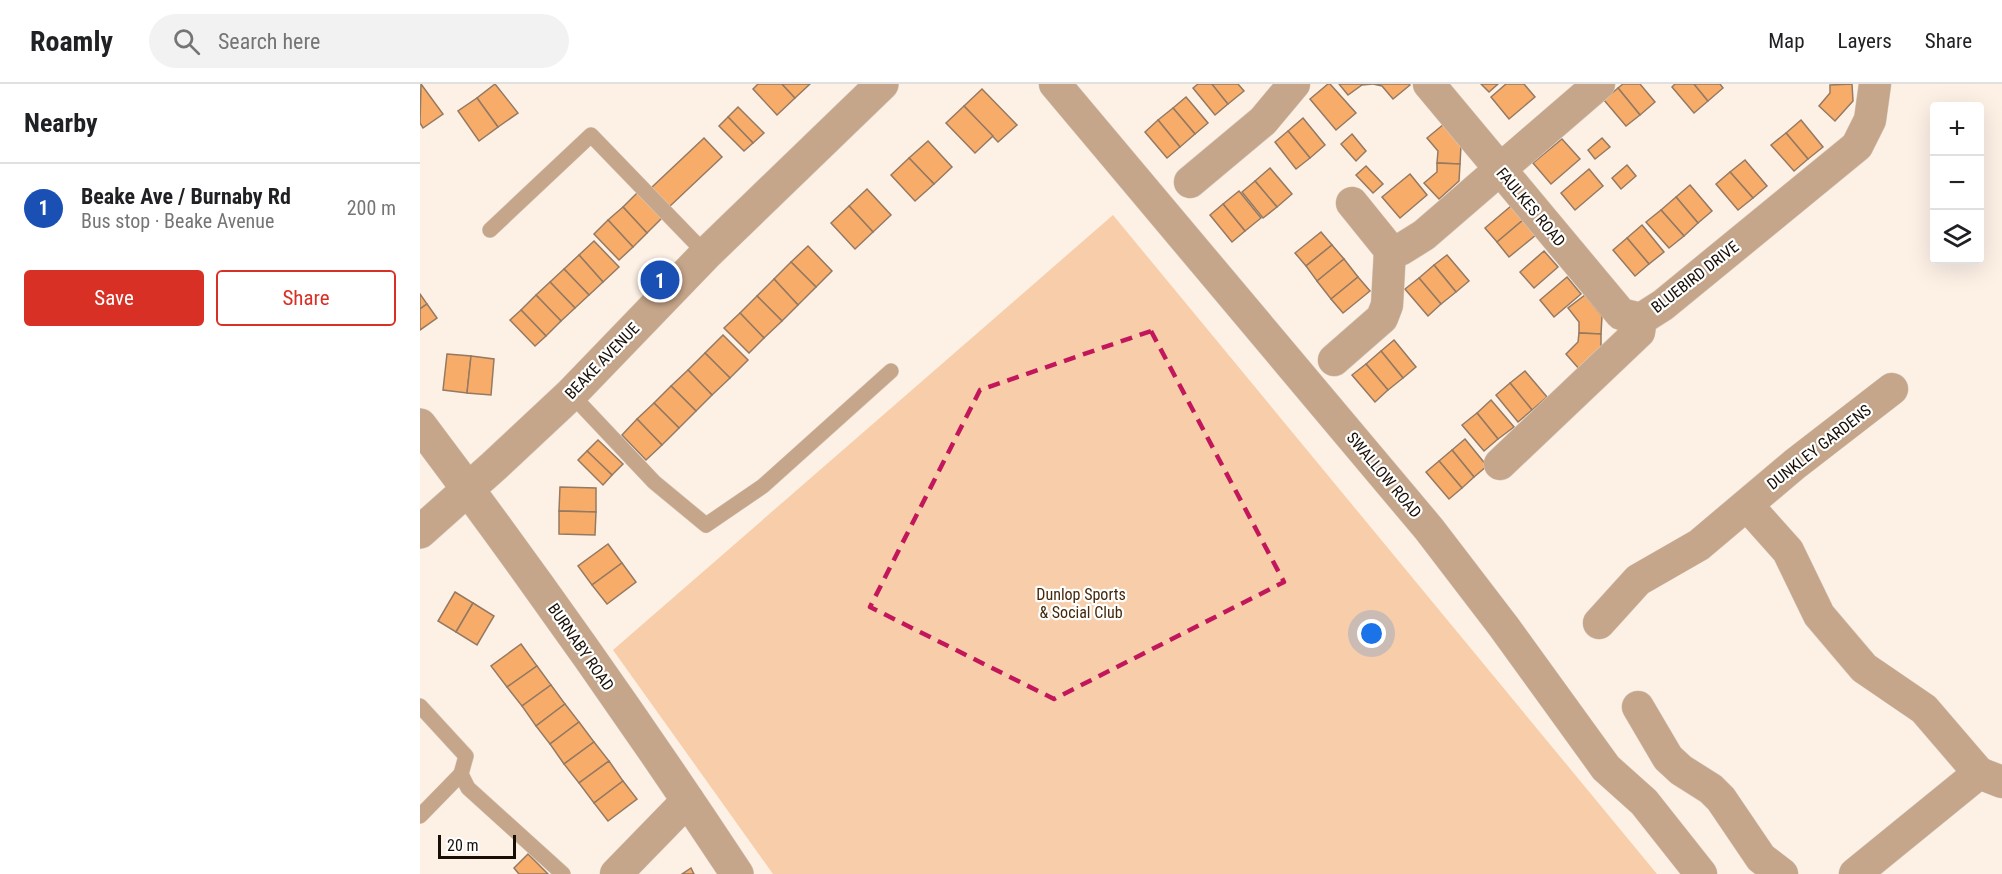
<!DOCTYPE html>
<meta charset="utf-8">
<style>
body{margin:0;font-family:"Roboto Condensed",sans-serif;background:#f2f2f2;color:#202124}
.controls{position:absolute;right:18px;top:18px;display:grid;overflow:hidden;border-radius:6px;box-shadow:0 6px 24px #0002}
.controls button{width:54px;height:54px;display:grid;place-items:center;padding:0;border:0;border-bottom:2px solid #e0e0e0;background:#fff;color:#202124;font:30px sans-serif}
.scale{position:absolute;left:18px;bottom:15px;width:78px;box-sizing:border-box;padding-left:6px;border:3px solid #180e05;border-top:0;font-size:16px;line-height:21px;white-space:nowrap;color:#180e05;-webkit-text-stroke:4px #fff;paint-order:stroke}
.you{position:absolute;left:952px;top:550px;width:21px;height:21px;margin:-15px;border:4px solid #fff;border-radius:50%;background:#1a73e8;box-shadow:0 0 0 9px #1a73e833}
.badge{display:grid;place-items:center;width:39px;height:39px;border-radius:50%;background:#d93025;color:#fff;font-size:20px;font-weight:700}
.pin{position:absolute;translate:-50% -50%;border:3px solid #fff;box-shadow:0 2px 6px #0006}
.list{margin:0;padding:0;list-style:none}
h2{display:flex;justify-content:space-between;align-items:center;height:78px;margin:0;padding:0 24px;font-size:26px}
h2 small{font-size:20px;font-weight:400;color:#757577}
.list li{display:grid;grid-template-columns:39px 1fr auto;gap:18px;align-items:center;box-sizing:border-box;height:90px;padding:0 24px;border-top:2px solid #e0e0e0}
.list b{display:block;font-size:22px;white-space:nowrap}
.list p{margin:0;font-size:20px;white-space:nowrap;color:#757577}
.list em{font-size:20px;font-style:normal;color:#757577}
.actions{display:flex;gap:12px;padding:18px 24px}
.actions a{flex:1;padding:14px 0;border:2px solid #d93025;border-radius:6px;text-align:center;font-size:21px;color:#d93025}
.actions .main{background:#d93025;color:#fff}
.icon{flex:none;width:33px;height:33px;fill:none;stroke:currentColor;stroke-width:2;stroke-linecap:round;stroke-linejoin:round}
.map{position:relative;flex:none;width:1582px;height:790px;overflow:hidden}
header{display:flex;align-items:center;gap:36px;box-sizing:border-box;height:84px;padding:0 30px;background:#fff;border-bottom:2px solid #e0e0e0}
header strong{font-size:28px}
nav{display:flex;gap:33px;margin-inline-start:auto;font-size:21px}
.search{width:420px;height:54px;background:#f2f2f2;display:flex;align-items:center;gap:15px;box-sizing:border-box;padding:0 21px;border-radius:33px;color:#757577;font-size:22px}
main{display:flex}
aside{flex:1;background:#fff}
.map>svg:first-child{display:block}
</style>
<header>
<strong>Roamly</strong>
<div class="search"><svg class="icon" aria-label="search" viewBox="0 0 24 24"><circle cx="10" cy="10" r="6"/><path d="M15 15l6 6"/></svg>Search here</div>
<nav><a>Map</a><a>Layers</a><a>Share</a></nav>
</header>
<main>
<aside>
<h2>Nearby<small></small></h2>
<ul class="list">
<li><span class="badge" style="background:#1a4fb4">1</span><div><b>Beake Ave / Burnaby Rd</b><p>Bus stop · Beake Avenue</p></div><em>200 m</em></li>
</ul>
<div class="actions"><a class="main">Save</a><a>Share</a></div>
</aside>
<div class="map">
<svg width="1582" height="790" viewBox="0 0 1582 790">
<rect width="100%" height="100%" fill="#fdf1e6"/>
<path fill="#f8cda9" d="M693 131 1237 790H353L193 566Z"/>
<g fill="#f7ad69" stroke="#957962" stroke-width="1.5">
<path d="M1 0 23 30 3 44 0 39Z"/>
<path d="M75 0 98 29 78 43 57 14Z"/>
<path d="M338 0H362L375 14 357 31 333 5Z"/>
<path d="M362 0H390L375 14Z"/>
<path d="M778 0H792L808 20 795 31 773 4Z"/>
<path d="M792 0H818L824 7 808 20Z"/>
<path d="M908 0H910L936 29 916 46 890 15Z"/>
<path d="M919 0H953L942 1 928 11Z"/>
<path d="M953 0H989L990 1 973 15 962 2Z"/>
<path d="M1061 0H1078L1069 8Z"/>
<path d="M1086 0H1104L1115 13 1089 35 1071 13Z"/>
<path d="M1203 0H1220L1235 18 1220 31 1198 4Z"/>
<path d="M1255 0H1274L1288 17 1274 29 1252 3Z"/>
<path d="M1274 0H1300L1303 4 1288 17Z"/>
<path d="M1432 0 1433 17 1415 37 1399 22 1410 9V1Z"/>
<path d="M1198 4 1220 31 1206 42 1184 16Z"/>
<path d="M562 5 597 41 578 58 544 22Z"/>
<path d="M766 13 788 39 775 50 753 24Z"/>
<path d="M57 14 78 43 59 57 38 27Z"/>
<path d="M544 22 573 52 555 69 526 39Z"/>
<path d="M318 23 344 49 333 59 308 33Z"/>
<path d="M753 24 775 50 760 63 738 36Z"/>
<path d="M308 33 333 59 324 67 299 42Z"/>
<path d="M883 34 905 61 890 74 868 47Z"/>
<path d="M738 36 760 63 747 74 725 48Z"/>
<path d="M1381 36 1403 63 1388 75 1366 49Z"/>
<path d="M1024 40 1041 61 1040 80 1017 79 1018 67 1007 54Z"/>
<path d="M868 47 890 74 876 85 855 58Z"/>
<path d="M1366 49 1388 75 1374 87 1351 61Z"/>
<path d="M932 50 946 67 936 77 921 60Z"/>
<path d="M284 54 302 73 249 123 231 104Z"/>
<path d="M1182 54 1190 63 1175 75 1168 66Z"/>
<path d="M1142 55 1160 75 1131 100 1113 79Z"/>
<path d="M508 57 532 83 514 100 489 74Z"/>
<path d="M489 74 514 100 495 117 471 91Z"/>
<path d="M1325 76 1347 102 1333 114 1310 88Z"/>
<path d="M1017 79 1040 80 1039 97 1019 115 1004 99 1017 88Z"/>
<path d="M1207 81 1216 92 1201 105 1192 94Z"/>
<path d="M946 82 963 100 953 109 936 91Z"/>
<path d="M850 84 872 110 857 123 835 97Z"/>
<path d="M1169 85 1183 102 1155 126 1141 109Z"/>
<path d="M1310 88 1333 114 1318 126 1296 100Z"/>
<path d="M990 90 1007 111 980 134 962 113Z"/>
<path d="M835 97 857 123 843 134 822 108Z"/>
<path d="M1270 101 1292 127 1278 139 1256 113Z"/>
<path d="M447 105 471 131 453 148 429 122Z"/>
<path d="M819 107 841 134 825 147 803 120Z"/>
<path d="M218 108 242 134 227 149 203 123Z"/>
<path d="M1256 113 1278 139 1264 152 1241 126Z"/>
<path d="M803 120 825 147 812 158 790 131Z"/>
<path d="M429 122 453 148 435 165 411 139Z"/>
<path d="M1091 122 1103 136 1077 158 1065 144Z"/>
<path d="M203 123 227 149 213 163 188 136Z"/>
<path d="M1241 126 1264 152 1249 164 1226 138Z"/>
<path d="M188 136 213 163 199 176 174 150Z"/>
<path d="M1103 136 1116 151 1089 173 1077 158Z"/>
<path d="M1222 141 1244 168 1229 180 1207 154Z"/>
<path d="M901 148 912 161 886 182 875 169Z"/>
<path d="M1207 154 1229 180 1215 192 1193 166Z"/>
<path d="M174 157 199 183 183 198 159 171Z"/>
<path d="M912 161 924 175 897 197 886 182Z"/>
<path d="M388 162 412 187 396 203 371 178Z"/>
<path d="M1124 167 1138 183 1114 204 1100 188Z"/>
<path d="M159 171 183 198 169 211 144 185Z"/>
<path d="M1027 171 1049 197 1036 208 1014 181Z"/>
<path d="M924 175 938 193 911 215 897 197Z"/>
<path d="M371 178 396 203 378 221 354 195Z"/>
<path d="M1014 181 1036 208 1021 220 999 194Z"/>
<path d="M144 185 169 211 155 224 130 198Z"/>
<path d="M938 193 950 207 923 229 911 215Z"/>
<path d="M1147 193 1161 210 1134 233 1120 216Z"/>
<path d="M999 194 1021 220 1008 232 985 205Z"/>
<path d="M354 195 378 221 362 237 337 212Z"/>
<path d="M130 198 155 224 141 237 116 211Z"/>
<path d="M0 210 7 220 0 225Z"/>
<path d="M116 211 141 237 126 252 101 226Z"/>
<path d="M1165 211 1182 232 1181 250 1159 249V238L1148 224Z"/>
<path d="M337 212 362 237 344 254 320 229Z"/>
<path d="M7 220 17 234 0 246V225Z"/>
<path d="M101 226 126 252 115 262 90 236Z"/>
<path d="M320 229 344 254 329 269 304 244Z"/>
<path d="M1159 249 1181 250V267L1160 286 1146 270 1158 258Z"/>
<path d="M303 251 328 276 310 294 285 269Z"/>
<path d="M974 256 996 283 983 294 961 267Z"/>
<path d="M961 267 983 294 968 306 946 280Z"/>
<path d="M285 269 310 294 292 311 268 286Z"/>
<path d="M27 270 51 272 47 309 23 306Z"/>
<path d="M51 272 74 275 71 311 47 309Z"/>
<path d="M946 280 968 306 955 318 932 291Z"/>
<path d="M268 286 292 311 276 327 251 302Z"/>
<path d="M1105 287 1127 313 1112 326 1090 299Z"/>
<path d="M1090 299 1112 326 1098 338 1076 311Z"/>
<path d="M251 302 276 327 259 344 234 319Z"/>
<path d="M1071 316 1094 343 1078 355 1057 329Z"/>
<path d="M234 319 259 344 242 361 217 335Z"/>
<path d="M1057 329 1078 355 1064 367 1042 341Z"/>
<path d="M217 335 242 361 226 376 202 351Z"/>
<path d="M1045 355 1067 382 1054 393 1032 366Z"/>
<path d="M178 356 203 380 192 391 167 367Z"/>
<path d="M1032 366 1054 393 1042 404 1019 377Z"/>
<path d="M167 367 192 391 183 401 158 376Z"/>
<path d="M1019 377 1042 404 1029 415 1006 388Z"/>
<path d="M140 403 176 404V428L139 427Z"/>
<path d="M139 427 176 428 175 451 139 450Z"/>
<path d="M188 460 202 479 172 501 158 482Z"/>
<path d="M202 479 216 498 187 520 172 501Z"/>
<path d="M35 508 53 519 36 548 18 537Z"/>
<path d="M53 519 74 532 57 561 36 548Z"/>
<path d="M101 560 117 582 87 603 71 582Z"/>
<path d="M117 582 131 601 102 622 87 603Z"/>
<path d="M131 601 145 620 116 642 102 622Z"/>
<path d="M145 620 159 638 130 660 116 642Z"/>
<path d="M159 638 174 658 144 680 130 660Z"/>
<path d="M174 658 189 677 159 699 144 680Z"/>
<path d="M189 677 203 697 174 719 159 699Z"/>
<path d="M203 697 217 715 188 737 174 719Z"/>
<path d="M108 770 128 790H99L94 784Z"/>
<path d="M271 784 274 790H262Z"/>
</g>
<g fill="none" stroke-linecap="round" stroke-linejoin="round">
<defs>
<g id="service">
<path d="M70 146 171 51 286 170"/>
<path d="M151 310 234 398 286 441 343 402 471 287"/>
<path d="M0 622 46 672 41 690 48 704 143 790"/>
<path d="M0 732 41 690"/>
</g>
<g id="minor">
<path d="M635 0 1009 445 1084 543 1186 684 1224 718 1281 790"/>
<path d="M1009 0 1201 230 1221 235"/>
<path d="M770 98 843 37 874 0"/>
<path d="M970 166H980L1004 151 1179 0"/>
<path d="M914 276 962 234 967 221 970 166 932 119"/>
<path d="M1080 380 1219 248 1221 235 1243 221 1437 62 1450 36 1455 0"/>
<path d="M1327 421 1368 467 1399 531 1444 584 1504 625 1559 689"/>
<path d="M1179 539 1218 496 1279 461 1375 380 1472 305"/>
<path d="M1218 623 1248 674 1261 686 1291 705 1301 715 1341 774 1362 790"/>
<path d="M196 790 268 716"/>
<path d="M1435 790 1559 689 1582 698"/>
</g>
<g id="tertiary">
<path d="M0 341C110 487 216 637 317 790"/>
<path d="M0 448 74 382 151 310 286 170 462 0"/>
</g>
</defs>
<use href="#service" stroke="#d8cdc2" stroke-width="16"/>
<use href="#minor" stroke="#d8cdc2" stroke-width="33"/>
<use href="#tertiary" stroke="#d8cdc2" stroke-width="34"/>
<use href="#service" stroke="#c6a68a" stroke-width="15"/>
<use href="#minor" stroke="#c6a68a" stroke-width="32"/>
<use href="#tertiary" stroke="#c6a68a" stroke-width="33"/>
</g>
<path fill="none" stroke="#c2185b" stroke-width="4.5" stroke-dasharray="12 8" stroke-linejoin="round" d="M731 247 864 498 634 615 450 523 560 306Z"/>
<g text-anchor="middle" dominant-baseline="central" stroke-width="4.5" stroke-linejoin="round" paint-order="stroke">
<g font-size="16" fill="#180e05" stroke="#fff">
<text transform="translate(1111 123) rotate(50)">FAULKES ROAD</text>
<text transform="translate(1275 193) rotate(-38)">BLUEBIRD DRIVE</text>
<text transform="translate(182 277) rotate(-46)">BEAKE AVENUE</text>
<text transform="translate(1399 363) rotate(-38)">DUNKLEY GARDENS</text>
<text transform="translate(964 391) rotate(50)">SWALLOW ROAD</text>
<text transform="translate(161 563) rotate(55)">BURNABY ROAD</text>
</g>
<g font-size="16" fill="#45280a" stroke="#fff">
<text x="661" y="510">Dunlop Sports<tspan x="661" dy="18">&amp; Social Club</tspan></text>
</g>
</g>
</svg>
<div class="controls">
<button>+</button>
<button>−</button>
<button><svg class="icon" aria-label="layers" viewBox="0 0 24 24"><path d="M12 4l9 5-9 5-9-5zM3 14l9 5 9-5"/></svg></button>
</div>
<div class="scale">20 m</div>
<div class="you"></div>
<div class="pin badge" style="left:240px;top:196px;background:#1a4fb4">1</div>
</div>
</main>
